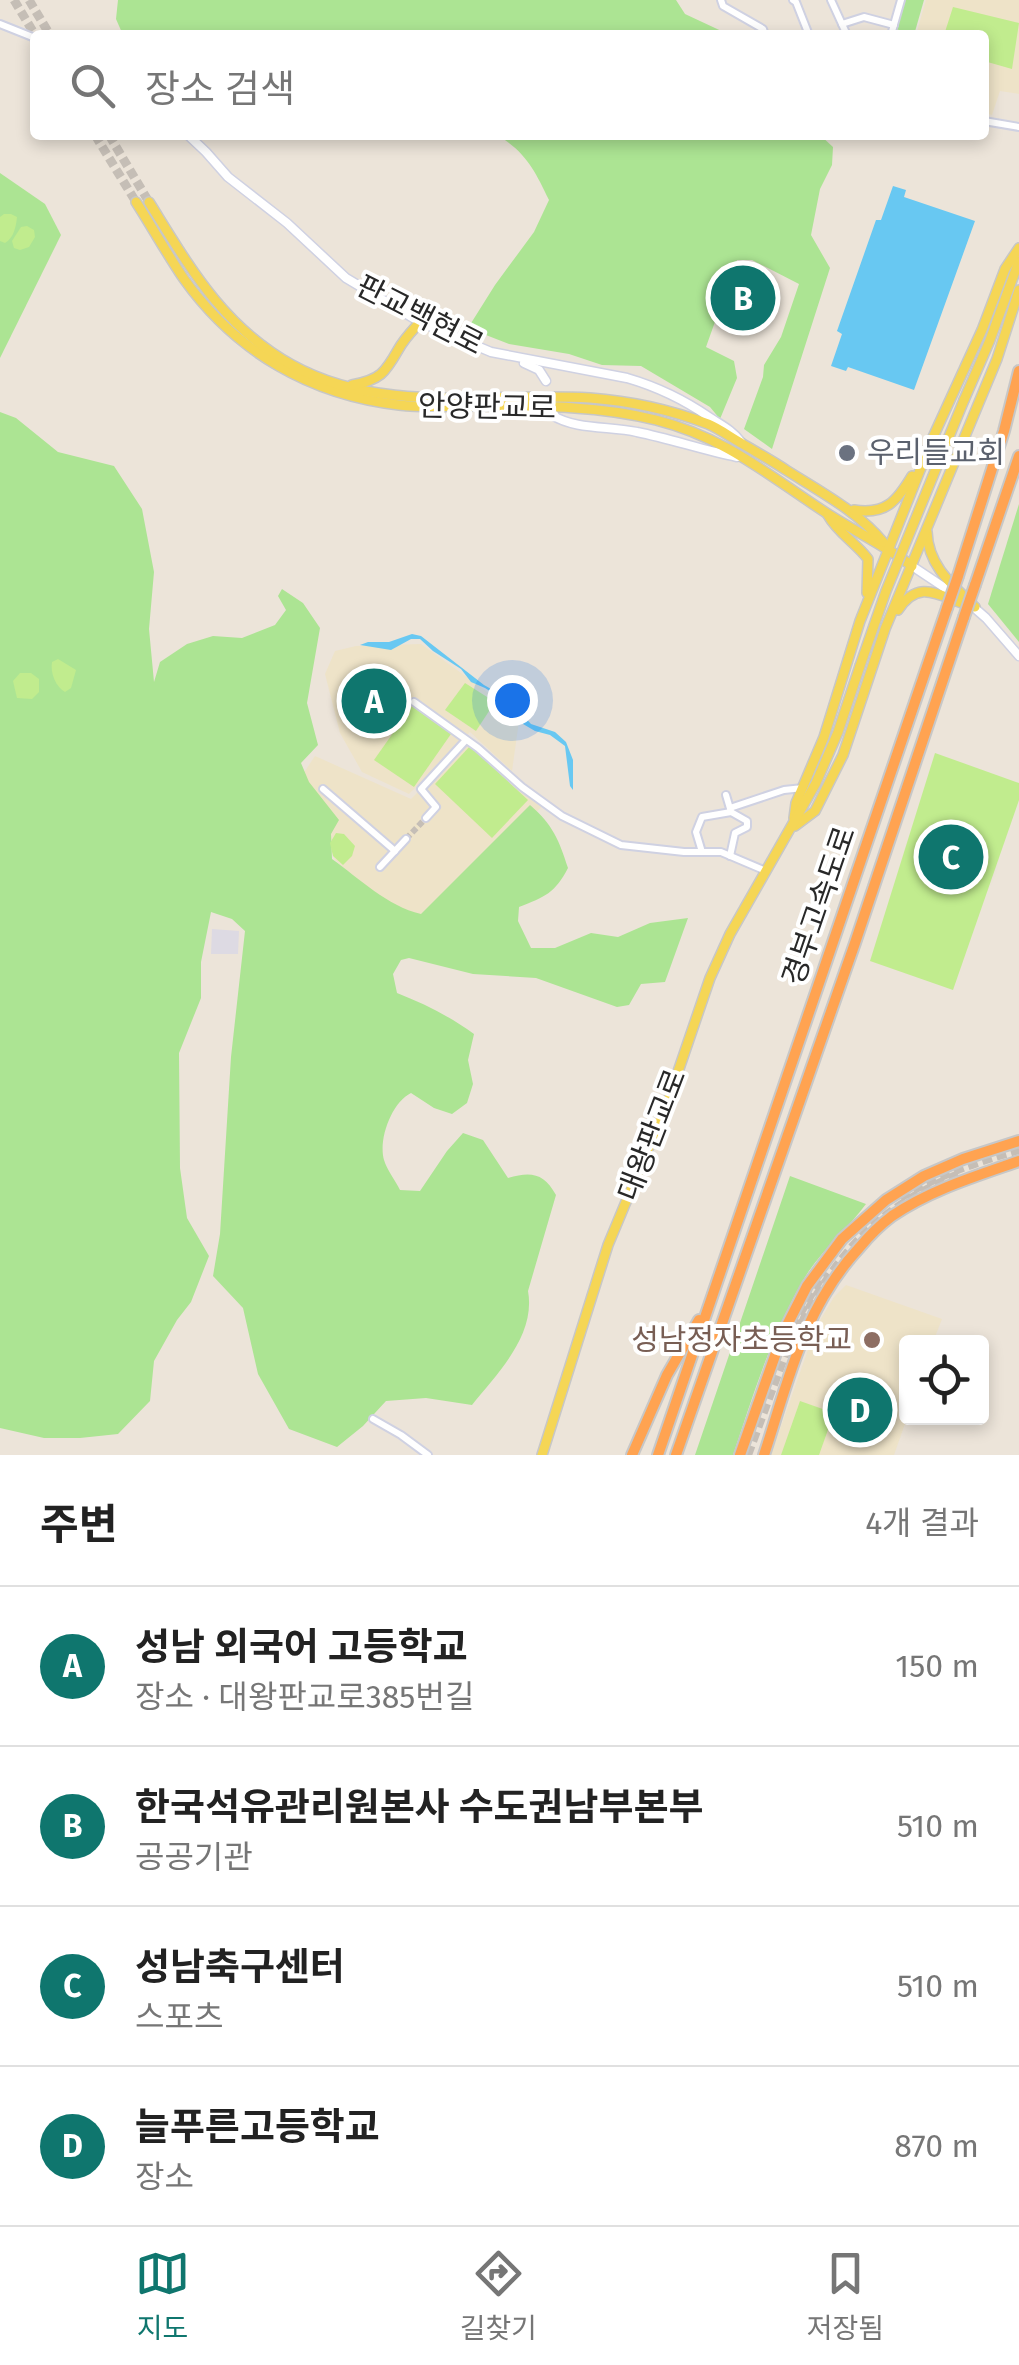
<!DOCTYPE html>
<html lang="ko">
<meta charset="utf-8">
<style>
body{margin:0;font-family:"Fira Sans","Noto Sans KR",sans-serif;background:#f6f6f6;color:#222}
.controls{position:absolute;right:30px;bottom:30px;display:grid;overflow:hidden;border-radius:10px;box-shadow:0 5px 15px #0003}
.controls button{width:90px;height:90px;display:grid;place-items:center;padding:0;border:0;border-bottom:2px solid #e0e0e0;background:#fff;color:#222;font:50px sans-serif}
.you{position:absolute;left:512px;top:700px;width:35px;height:35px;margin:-25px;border:8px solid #fff;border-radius:50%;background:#1a73e8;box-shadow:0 0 0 15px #1a73e833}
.badge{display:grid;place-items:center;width:65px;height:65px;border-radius:50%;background:#0f766e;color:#fff;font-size:32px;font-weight:700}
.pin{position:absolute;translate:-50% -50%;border:5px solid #fff;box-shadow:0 2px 10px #0006}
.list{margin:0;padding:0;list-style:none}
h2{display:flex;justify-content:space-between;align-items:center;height:130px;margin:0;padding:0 40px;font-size:42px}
h2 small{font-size:32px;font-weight:400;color:#767676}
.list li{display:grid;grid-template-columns:65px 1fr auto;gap:30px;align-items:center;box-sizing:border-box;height:160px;padding:0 40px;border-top:2px solid #e0e0e0}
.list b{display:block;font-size:38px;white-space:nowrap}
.list p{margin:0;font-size:32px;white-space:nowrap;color:#767676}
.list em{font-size:32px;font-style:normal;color:#767676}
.icon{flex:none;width:55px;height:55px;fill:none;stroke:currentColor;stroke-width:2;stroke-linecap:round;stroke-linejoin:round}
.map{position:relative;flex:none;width:1019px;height:1455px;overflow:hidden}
.search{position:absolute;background:#fff;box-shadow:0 5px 15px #0003;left:30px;right:30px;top:30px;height:110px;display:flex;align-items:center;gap:25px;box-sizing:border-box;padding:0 35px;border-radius:10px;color:#767676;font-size:38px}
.sheet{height:770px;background:#fff}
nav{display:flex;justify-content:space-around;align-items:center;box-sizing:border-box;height:140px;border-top:2px solid #e0e0e0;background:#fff;font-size:28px;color:#767676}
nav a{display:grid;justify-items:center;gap:5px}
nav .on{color:#0f766e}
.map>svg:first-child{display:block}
</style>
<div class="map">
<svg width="1019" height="1455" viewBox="0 0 1019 1455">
<rect width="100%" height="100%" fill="#ece4d9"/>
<path fill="#dddae3" d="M212 929 239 931 238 954H211Z"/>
<g fill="#eee3c8">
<path d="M926 0H1019V94L1000 91 992 115 984 113V35H916Z"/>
<path d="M421 644 486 691 519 721 512 771 470 732 409 794 362 772 340 733 325 674 335 651 356 646Z"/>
<path d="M467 743 545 803 418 936 335 860 301 777 315 756 411 799Z"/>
<path d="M846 1285 942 1319 933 1342H906L907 1418 894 1455H771L816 1327 834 1297Z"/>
</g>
<g fill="#ace493">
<path d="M118 0H676L685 14 730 35H123L116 19Z"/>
<path d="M904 0H924L914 35 896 29Z"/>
<path d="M497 135H820L833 147 832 165 820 189 811 235 830 268 772 449 744 429 763 377 764 365 781 337 799 284 752 260H737L706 347 734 361 737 378 720 419 710 407 641 366 602 365 569 354 509 344 468 328 495 285 534 232 549 200C535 171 526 152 497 135Z"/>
<path d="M0 173 45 204 61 235 0 358Z"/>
<path d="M0 412 16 418 58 452 114 466 142 509 154 572 149 629 154 682 160 662 187 644 213 636 242 638 275 625 286 610 278 596 282 589 303 603 320 628 307 703 318 745 301 763 309 782 339 820 331 834 332 859C360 879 387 906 421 914L530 805C553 825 559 840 568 868 555 893 545 897 519 907L518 921 531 948H555L591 933 618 937 650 923 688 918 665 982 641 984 629 1005 617 1007 536 978 473 974 409 958 401 960 393 974 397 993C425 1004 449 1016 474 1034L468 1060 473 1084 467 1103 452 1114 434 1108 411 1093C392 1102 378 1139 384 1160 387 1170 395 1180 400 1190L420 1191 447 1151 463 1133 483 1140 508 1178C531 1171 544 1173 556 1195L528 1291C536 1335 498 1373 472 1405L426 1398 386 1401 363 1426 337 1447 289 1429 258 1374 243 1308 213 1276 220 1234 231 1057 245 931 232 919 211 912 201 962V998L179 1053 180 1168 187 1218 209 1256 191 1302 177 1320 154 1361 150 1401 118 1434 80 1438H44L0 1428Z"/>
<path d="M1019 504V642L988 604Z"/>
<path d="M790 1176 866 1204C846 1231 819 1252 802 1282 771 1336 753 1396 733 1455H695Z"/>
</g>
<g fill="#c1ec8e">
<path d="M953 7 1019 23 1012 69 984 61V35H944Z"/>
<path d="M4 214H11L17 217C16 226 14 238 5 243L0 241V217Z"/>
<path d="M27 226 34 230 35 237 29 247 20 250 14 248 12 241 21 227Z"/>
<path d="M58 659 76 670 71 688 65 692C56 687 50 673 52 662Z"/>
<path d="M20 673H31L39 679V692L32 699 17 698 13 681Z"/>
<path d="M465 683 495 702 476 731 445 710Z"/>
<path d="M412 706 451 734 414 787 374 760Z"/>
<path d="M470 746 528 800 492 838 435 784Z"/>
<path d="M935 753 1019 783V800L953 990 870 961Z"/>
<path d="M336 833 344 834 355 846 352 856 343 865 333 856 330 843Z"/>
<path d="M800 1401 834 1413 819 1455H781Z"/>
</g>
<g fill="#68c8f2">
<path d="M893 186 906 190 904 197 975 221 914 390 848 367 846 371 831 366 842 334 837 331 876 220H881Z"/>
<path d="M412 634 421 636 484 685 507 698 531 724 555 732 566 742 573 760V790L570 786 565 746 550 735 535 731 523 724 504 700 485 688 471 682 461 669 433 651 420 639H411L391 650 360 645 368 642H389Z"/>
</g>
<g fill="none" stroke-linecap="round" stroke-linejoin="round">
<path stroke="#c5beb6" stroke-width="6" stroke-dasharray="6 3" stroke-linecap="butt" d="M406 839 426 818"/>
<g stroke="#c5beb6" stroke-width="9" stroke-dasharray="9 4.5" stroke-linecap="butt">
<path d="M14 0 35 35"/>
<path d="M29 0 50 35"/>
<path d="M95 135 136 202"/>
<path d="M109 135 149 202"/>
</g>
<g stroke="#c5beb6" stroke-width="10" stroke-dasharray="10 5" stroke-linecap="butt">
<path d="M900 1197C938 1174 977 1161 1019 1149"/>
<path d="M803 1323C809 1308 818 1294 827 1281 862 1228 902 1199 961 1174"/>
<path d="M747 1455 800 1312 824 1271"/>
</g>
<defs>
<g id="street">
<path d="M721 0 723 6 763 29 765 35"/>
<path d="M793 0 796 2 809 35"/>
<path d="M831 0 847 35"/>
<path d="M0 24 35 38"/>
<path d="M842 24 864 17 894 25"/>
<path d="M891 35 901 0"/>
<path d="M984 121 1019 127"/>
<path d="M414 702 478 748 522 787 562 816 621 845 684 852H721L766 871"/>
<path d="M323 789 395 851"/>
<path d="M726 795 731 812 747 821V827L735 833 730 856"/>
<path d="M730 808 784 790 803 788"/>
<path d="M426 818 436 807 421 789 466 740"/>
<path d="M702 852 696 832 702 817 731 812"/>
<path d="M380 867 406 839"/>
<path d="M373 1419 401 1435 428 1455"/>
</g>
<g id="secondary">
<path d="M188 135 206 152 228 177 287 223 346 278 420 322 491 352 627 378C658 387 683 399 709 417 721 425 732 430 741 442"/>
<path d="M524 363 539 370 546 381"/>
<path d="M552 415C575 430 611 426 637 432 671 439 703 450 737 457"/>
<path d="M912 566 954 594"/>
<path d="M970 604 986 618 1019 656"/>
</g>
<g id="primary">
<path d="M136 202C152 227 167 254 184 279 236 352 311 395 399 405 424 408 450 406 475 406 536 406 597 405 656 420 727 438 769 476 828 514 856 532 886 546 912 566"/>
<path d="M149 202C189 266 222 326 292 365 382 415 492 392 590 398 630 401 671 410 708 424 720 429 730 437 741 443 756 452 771 460 786 470 821 492 857 511 883 542"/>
<path d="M352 385C380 380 385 373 398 350 404 339 412 331 420 322"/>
<path d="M964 400 990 340 1019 261"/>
<path d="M923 459 982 330 1005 269 1019 248"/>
<path d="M854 510C886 515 897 501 912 476"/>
<path d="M828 515C838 533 856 543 868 559L867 593"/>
<path d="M927 532C928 565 951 584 973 605"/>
<path d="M898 610C921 575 943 600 975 607"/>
<path d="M794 818 796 803 824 737 860 621 926 455"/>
<path d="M795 826 815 811 843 755 885 629 997 359 1019 290"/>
<path d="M542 1455 608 1245 668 1101 710 978 730 934 816 783 838 732 860 666"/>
</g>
<g id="highway">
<path d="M958 576 1004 431 1019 371"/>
<path d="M975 585 1019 456"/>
<path d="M632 1455 667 1375 699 1320"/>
<path d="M658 1455 947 608"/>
<path d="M676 1455 855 943 964 617"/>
<path d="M740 1455 783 1333 807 1286 842 1239 886 1200 924 1176 963 1159 1019 1141"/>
<path d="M764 1455C789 1379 803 1309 859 1248 869 1236 880 1225 892 1216 930 1190 976 1176 1019 1161"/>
</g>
</defs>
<use href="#street" stroke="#cfd1e2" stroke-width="10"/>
<use href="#secondary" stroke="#cfd1e2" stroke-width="11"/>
<use href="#primary" stroke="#c7c7c7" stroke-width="12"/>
<use href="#highway" stroke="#c7c7c7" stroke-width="14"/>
<use href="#street" stroke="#fff" stroke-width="6"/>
<use href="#secondary" stroke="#fff" stroke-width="8"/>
<use href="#primary" stroke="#f5d655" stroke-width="9"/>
<use href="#highway" stroke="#ffa351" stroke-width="10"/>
<defs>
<path id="primary-bridge" d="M860 666 886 591 964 400"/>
<g id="highway-bridge">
<path d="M947 608 958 576"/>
<path d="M964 617 975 585"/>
</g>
</defs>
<use href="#primary-bridge" stroke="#c7c7c7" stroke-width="12" stroke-linecap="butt"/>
<use href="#highway-bridge" stroke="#c7c7c7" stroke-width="14" stroke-linecap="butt"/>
<use href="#primary-bridge" stroke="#f5d655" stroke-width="9"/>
<use href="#highway-bridge" stroke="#ffa351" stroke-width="10"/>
</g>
<circle fill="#6b7280" stroke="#fff" stroke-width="4" cx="847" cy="453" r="10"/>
<circle fill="#8d6e63" stroke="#fff" stroke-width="4" cx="872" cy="1340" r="10"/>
<g text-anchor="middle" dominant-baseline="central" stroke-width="8" stroke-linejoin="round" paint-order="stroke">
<g font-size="30" fill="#282828" stroke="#fff">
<text transform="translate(420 315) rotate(27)">판교백현로</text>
<text transform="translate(487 407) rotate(1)">안양판교로</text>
<text transform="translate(819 906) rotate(-71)">경부고속도로</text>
<text transform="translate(652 1135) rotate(-69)">대왕판교로</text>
</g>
<g font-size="30" fill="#5b616d" stroke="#fff" text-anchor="start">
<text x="867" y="453">우리들교회</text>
</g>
<g font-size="30" fill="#785e54" stroke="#fff" text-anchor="end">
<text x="852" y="1340">성남정자초등학교</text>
</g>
</g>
</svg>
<div class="controls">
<button><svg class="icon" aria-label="locate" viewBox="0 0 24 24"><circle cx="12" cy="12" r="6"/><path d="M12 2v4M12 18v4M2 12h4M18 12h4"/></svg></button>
</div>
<div class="you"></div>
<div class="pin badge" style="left:374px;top:701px">A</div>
<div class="pin badge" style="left:743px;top:298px">B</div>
<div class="pin badge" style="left:951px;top:857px">C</div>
<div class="pin badge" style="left:860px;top:1410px">D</div>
<div class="search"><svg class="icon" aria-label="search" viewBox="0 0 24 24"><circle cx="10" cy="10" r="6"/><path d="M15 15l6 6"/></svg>장소 검색</div>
</div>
<section class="sheet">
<h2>주변<small>4개 결과</small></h2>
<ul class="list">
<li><span class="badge">A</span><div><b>성남 외국어 고등학교</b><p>장소 · 대왕판교로385번길</p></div><em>150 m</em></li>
<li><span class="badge">B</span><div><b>한국석유관리원본사 수도권남부본부</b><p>공공기관</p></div><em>510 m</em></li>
<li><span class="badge">C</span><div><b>성남축구센터</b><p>스포츠</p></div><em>510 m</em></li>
<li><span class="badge">D</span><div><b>늘푸른고등학교</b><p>장소</p></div><em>870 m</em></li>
</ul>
</section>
<nav>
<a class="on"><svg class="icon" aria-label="map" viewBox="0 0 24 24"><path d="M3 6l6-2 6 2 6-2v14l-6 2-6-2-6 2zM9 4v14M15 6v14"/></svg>지도</a>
<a><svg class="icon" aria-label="directions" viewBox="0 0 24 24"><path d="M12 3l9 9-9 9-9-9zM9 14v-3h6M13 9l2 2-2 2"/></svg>길찾기</a>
<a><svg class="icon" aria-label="saved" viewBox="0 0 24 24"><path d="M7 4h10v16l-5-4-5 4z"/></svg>저장됨</a>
</nav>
